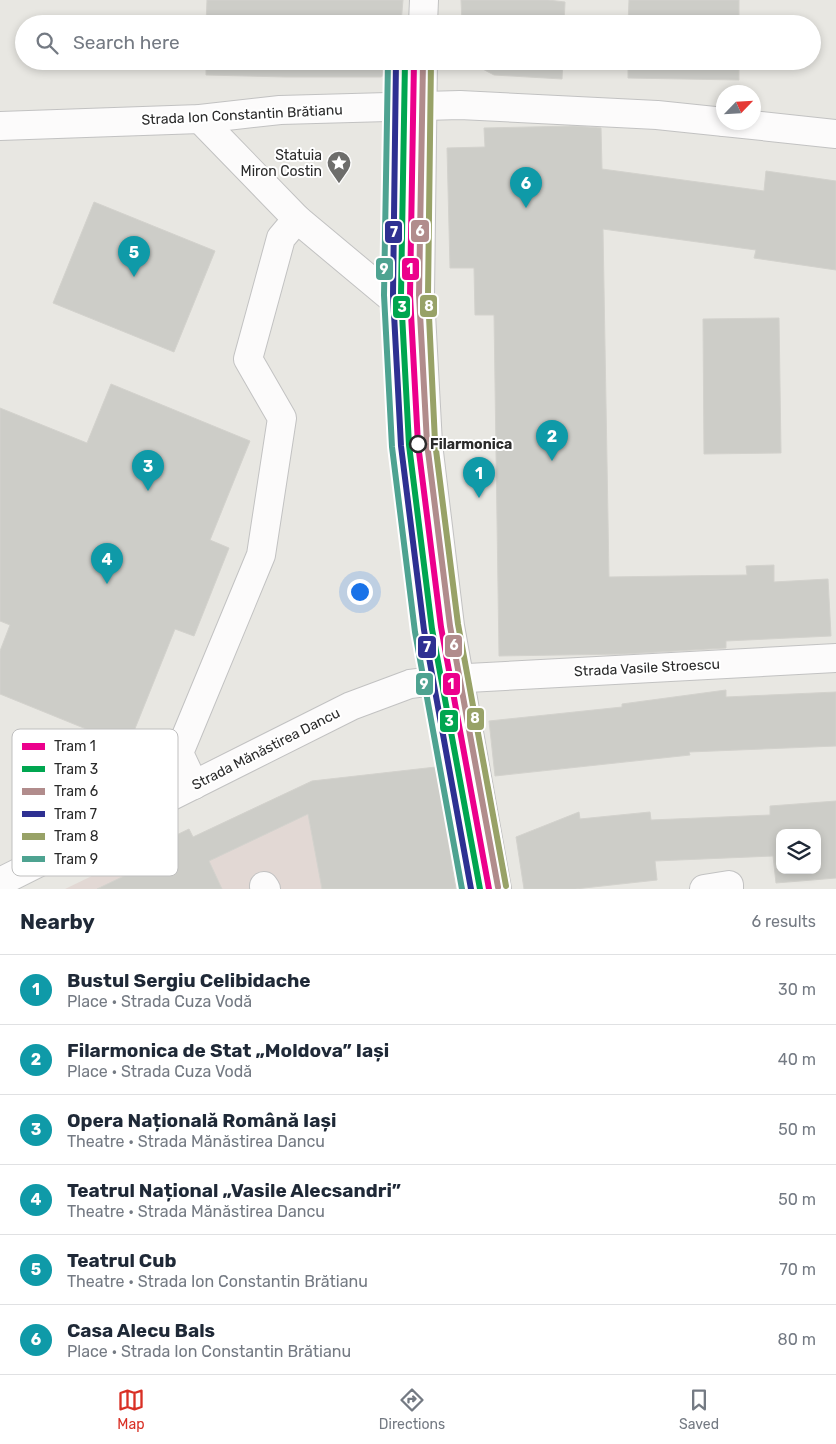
<!DOCTYPE html>
<meta charset="utf-8">
<style>
body{margin:0;font-family:Rubik,sans-serif;background:#f6f6f7;color:#1f2937}
.controls{position:absolute;right:15px;bottom:15px;display:grid;overflow:hidden;border-radius:10px;box-shadow:0 2px 8px #0003}
.controls button{width:45px;height:45px;display:grid;place-items:center;padding:0;border:0;border-bottom:1px solid #e0e1e3;background:#fff;color:#1f2937;font:25px sans-serif}
.compass{position:absolute;left:716px;top:85px;width:45px;height:45px;border-radius:50%;background:#fff;box-shadow:0 2px 8px #0003;rotate:65deg}
.you{position:absolute;left:359px;top:591px;width:18px;height:18px;margin:-12px;border:4px solid #fff;border-radius:50%;background:#1a73e8;box-shadow:0 0 0 8px #1a73e833}
.badge{display:grid;place-items:center;width:32px;height:32px;border-radius:50%;background:#d93025;color:#fff;font-size:16px;font-weight:700}
.pin{position:absolute;translate:-50% -41px;filter:drop-shadow(0 1px 2px #0008)}
.pin::after{content:'';position:absolute;top:26px;width:18px;height:15px;background:inherit;clip-path:polygon(0 0,100% 0,50% 100%)}
.list{margin:0;padding:0;list-style:none}
h2{display:flex;justify-content:space-between;align-items:center;height:65px;margin:0;padding:0 20px;font-size:21px}
h2 small{font-size:16px;font-weight:400;color:#747a83}
.list li{display:grid;grid-template-columns:32px 1fr auto;gap:15px;align-items:center;box-sizing:border-box;height:70px;padding:0 20px;border-top:1px solid #e0e1e3}
.list b{display:block;font-size:19px;white-space:nowrap}
.list p{margin:0;font-size:16px;white-space:nowrap;color:#747a83}
.list em{font-size:16px;font-style:normal;color:#747a83}
.icon{flex:none;width:28px;height:28px;fill:none;stroke:currentColor;stroke-width:2;stroke-linecap:round;stroke-linejoin:round}
.map{position:relative;flex:none;width:836px;height:889px;overflow:hidden}
.search{position:absolute;background:#fff;box-shadow:0 2px 8px #0003;left:15px;right:15px;top:15px;height:55px;display:flex;align-items:center;gap:12px;box-sizing:border-box;padding:0 18px;border-radius:28px;color:#747a83;font-size:19px}
.sheet{height:485px;background:#fff}
nav{display:flex;justify-content:space-around;align-items:center;box-sizing:border-box;height:70px;border-top:1px solid #e0e1e3;background:#fff;font-size:14px;color:#747a83}
nav a{display:grid;justify-items:center;gap:2px}
nav .on{color:#d93025}
.map>svg:first-child{display:block}
</style>
<div class="map">
<svg width="836" height="889" viewBox="0 0 836 889">
<rect width="100%" height="100%" fill="#e8e7e2"/>
<path fill="#e2d8d4" d="M436 767 456 889H65L189 829 193 837 312 781Z"/>
<g fill="#cdcdc8" stroke="#d3d2cd" fill-rule="evenodd">
<path d="M207 0H403L401 24H206Z"/>
<path d="M461 0H548L565 2 564 24H462Z"/>
<path d="M629 0H739V24H628Z"/>
<path d="M206 61H398V65L381 77H286L206 75Z"/>
<path d="M474 61H563L562 79 494 75 477 66Z"/>
<path d="M628 61H739V80L628 78Z"/>
<path d="M574 126 601 128 602 169 764 191 766 171 836 181V270L754 258 756 250 603 229 609 577 747 575 746 566 774 565V582L828 579 831 636 726 641V648L625 654 499 656 494 315H475L474 268H450L447 148 485 147 484 128Z"/>
<path d="M94 202 215 251 174 352 53 303Z"/>
<path d="M779 318 781 453 704 454 703 319Z"/>
<path d="M111 384 250 441 210 540 229 548 194 636 175 629 128 746 0 694V651L10 625 0 621V408L87 443Z"/>
<path d="M726 690V697L836 692V746L689 752 690 755 495 776 489 721 622 707V704Z"/>
<path d="M436 767 456 889H322L308 814 209 861 222 889H97L151 863 145 850 189 829 193 837 312 781Z"/>
<path d="M836 801V878L776 883 773 856 655 861 657 880 575 889H524L516 837 579 812 580 819 650 812 651 820 770 815V806ZM780 833H817V870H780Z"/>
</g>
<g fill="none" stroke-linecap="round" stroke-linejoin="round">
<defs>
<g id="minor">
<path d="M423 24 424 0"/>
<path d="M423 61 420 295 428 444 450 626 497 889"/>
<path d="M200 119 297 219 388 295H420"/>
<path d="M724 122 836 134"/>
<path d="M0 126 200 119 280 110 460 105 657 115 724 122"/>
<path d="M194 785 179 753 261 555 282 418 248 359 281 238 297 219"/>
<path d="M0 882 351 706 410 684 449 679 836 658"/>
<path d="M264 886 266 889"/>
<path d="M704 889 729 885V889"/>
</g>
</defs>
<use href="#minor" stroke="#c2c2c2" stroke-width="30"/>
<use href="#minor" stroke="#fcfbfb" stroke-width="28"/>
<defs>
<path id="tram-1" d="M414 61 410 295 418 444 441 627 489 889"/>
<path id="tram-2" d="M405 61 401 295 409 445 432 629 480 889"/>
<path id="tram-3" d="M423 61 419 295 427 443 450 626 498 887"/>
<path id="tram-4" d="M396 61 393 295 401 446 424 630 471 889"/>
<path id="tram-5" d="M431 61 428 295 435 442 458 624 506 886"/>
<path id="tram-6" d="M388 61 384 295 392 447 415 632 462 889"/>
</defs>
<use href="#tram-1" stroke="#fff" stroke-width="10"/>
<use href="#tram-2" stroke="#fff" stroke-width="10"/>
<use href="#tram-3" stroke="#fff" stroke-width="10"/>
<use href="#tram-4" stroke="#fff" stroke-width="10"/>
<use href="#tram-5" stroke="#fff" stroke-width="10"/>
<use href="#tram-6" stroke="#fff" stroke-width="10"/>
<use href="#tram-1" stroke="#ec008c" stroke-width="6"/>
<use href="#tram-2" stroke="#00a650" stroke-width="6"/>
<use href="#tram-3" stroke="#b18c8c" stroke-width="6"/>
<use href="#tram-4" stroke="#2e3092" stroke-width="6"/>
<use href="#tram-5" stroke="#98a267" stroke-width="6"/>
<use href="#tram-6" stroke="#4ea391" stroke-width="6"/>
</g>
<defs>
<symbol id="sight-pin" viewBox="-11 -11 22 30"><path d="M0 17L-7.5 6A9.5 9.5 0 1 1 7.5 6Z" fill="#6d6d6b" stroke="#fff"/><path d="M0-6L1.8-2.2L6-1.7L2.9 1.2L3.7 5.4L0 3.3L-3.7 5.4L-2.9 1.2L-6-1.7L-1.8-2.2Z" fill="#fff"/></symbol>
</defs>
<g fill-rule="evenodd">
<use href="#sight-pin" x="325" y="149" width="28" height="38"/>
</g>
<circle fill="#fff" stroke="#2b2b2b" stroke-width="2.5" cx="418" cy="444" r="8"/>
<g text-anchor="middle" dominant-baseline="central" stroke-width="4" stroke-linejoin="round" paint-order="stroke">
<g font-size="14" fill="#2b2b2b" stroke="#fff">
<text transform="translate(242 115) rotate(-3)">Strada Ion Constantin Brătianu</text>
<text transform="translate(647 668) rotate(-3)">Strada Vasile Stroescu</text>
<text transform="translate(266 749) rotate(-27)">Strada Mănăstirea Dancu</text>
</g>
<g font-size="14" fill="#2b2b2b" stroke="#fff" text-anchor="end">
<text x="322" y="155">Statuia<tspan x="322" dy="16">Miron Costin</tspan></text>
</g>
<g font-size="14" font-weight="bold" fill="#2b2b2b" stroke="#fff" text-anchor="start">
<text x="430" y="444">Filarmonica</text>
</g>
</g>
<rect x="12" y="729" width="166" height="147" rx="8" fill="#fff" stroke="#bfbfbf" stroke-width="1"/>
<rect x="22" y="743" width="23" height="7" fill="#ec008c"/>
<rect x="22" y="766" width="23" height="6" fill="#00a650"/>
<rect x="22" y="788" width="23" height="7" fill="#b18c8c"/>
<rect x="22" y="811" width="23" height="6" fill="#2e3092"/>
<rect x="22" y="833" width="23" height="7" fill="#98a267"/>
<rect x="22" y="856" width="23" height="6" fill="#4ea391"/>
<g font-size="14" fill="#2b2b2b">
<text x="54" y="751">Tram 1</text>
<text x="54" y="774">Tram 3</text>
<text x="54" y="796">Tram 6</text>
<text x="54" y="819">Tram 7</text>
<text x="54" y="841">Tram 8</text>
<text x="54" y="864">Tram 9</text>
</g>
<g stroke="#fff" stroke-width="2">
<rect x="410" y="219" width="20" height="24" rx="5" fill="#b18c8c"/>
<rect x="384" y="220" width="19" height="24" rx="5" fill="#2e3092"/>
<rect x="375" y="257" width="19" height="24" rx="5" fill="#4ea391"/>
<rect x="401" y="257" width="19" height="24" rx="5" fill="#ec008c"/>
<rect x="419" y="294" width="19" height="24" rx="5" fill="#98a267"/>
<rect x="392" y="295" width="19" height="24" rx="5" fill="#00a650"/>
<rect x="444" y="634" width="19" height="24" rx="5" fill="#b18c8c"/>
<rect x="417" y="635" width="20" height="24" rx="5" fill="#2e3092"/>
<rect x="442" y="672" width="19" height="24" rx="5" fill="#ec008c"/>
<rect x="415" y="672" width="19" height="24" rx="5" fill="#4ea391"/>
<rect x="466" y="707" width="19" height="24" rx="5" fill="#98a267"/>
<rect x="439" y="709" width="20" height="24" rx="5" fill="#00a650"/>
</g>
<g font-size="14" text-anchor="middle" font-weight="bold" fill="#fff">
<text x="420" y="236">6</text>
<text x="394" y="237">7</text>
<text x="384" y="274">9</text>
<text x="410" y="274">1</text>
<text x="429" y="311">8</text>
<text x="402" y="312">3</text>
<text x="454" y="650">6</text>
<text x="427" y="652">7</text>
<text x="451" y="689">1</text>
<text x="424" y="689">9</text>
<text x="475" y="723">8</text>
<text x="449" y="726">3</text>
</g>
</svg>
<div class="controls">
<button><svg class="icon" aria-label="layers" viewBox="0 0 24 24"><path d="M12 4l9 5-9 5-9-5zM3 14l9 5 9-5"/></svg></button>
</div>
<svg class="compass" viewBox="-18 -18 36 36"><path d="M0-13l5 13h-10z" fill="#e53935"/><path d="M0 13l5-13h-10z" fill="#747a83"/></svg>
<div class="you"></div>
<div class="pin badge" style="left:479px;top:498px;background:#0f9aa8">1</div>
<div class="pin badge" style="left:552px;top:461px;background:#0f9aa8">2</div>
<div class="pin badge" style="left:148px;top:491px;background:#0f9aa8">3</div>
<div class="pin badge" style="left:107px;top:584px;background:#0f9aa8">4</div>
<div class="pin badge" style="left:134px;top:277px;background:#0f9aa8">5</div>
<div class="pin badge" style="left:526px;top:208px;background:#0f9aa8">6</div>
<div class="search"><svg class="icon" aria-label="search" viewBox="0 0 24 24"><circle cx="10" cy="10" r="6"/><path d="M15 15l6 6"/></svg>Search here</div>
</div>
<section class="sheet">
<h2>Nearby<small>6 results</small></h2>
<ul class="list">
<li><span class="badge" style="background:#0f9aa8">1</span><div><b>Bustul Sergiu Celibidache</b><p>Place · Strada Cuza Vodă</p></div><em>30 m</em></li>
<li><span class="badge" style="background:#0f9aa8">2</span><div><b>Filarmonica de Stat „Moldova” Iași</b><p>Place · Strada Cuza Vodă</p></div><em>40 m</em></li>
<li><span class="badge" style="background:#0f9aa8">3</span><div><b>Opera Națională Română Iași</b><p>Theatre · Strada Mănăstirea Dancu</p></div><em>50 m</em></li>
<li><span class="badge" style="background:#0f9aa8">4</span><div><b>Teatrul Național „Vasile Alecsandri”</b><p>Theatre · Strada Mănăstirea Dancu</p></div><em>50 m</em></li>
<li><span class="badge" style="background:#0f9aa8">5</span><div><b>Teatrul Cub</b><p>Theatre · Strada Ion Constantin Brătianu</p></div><em>70 m</em></li>
<li><span class="badge" style="background:#0f9aa8">6</span><div><b>Casa Alecu Bals</b><p>Place · Strada Ion Constantin Brătianu</p></div><em>80 m</em></li>
</ul>
</section>
<nav>
<a class="on"><svg class="icon" aria-label="map" viewBox="0 0 24 24"><path d="M3 6l6-2 6 2 6-2v14l-6 2-6-2-6 2zM9 4v14M15 6v14"/></svg>Map</a>
<a><svg class="icon" aria-label="directions" viewBox="0 0 24 24"><path d="M12 3l9 9-9 9-9-9zM9 14v-3h6M13 9l2 2-2 2"/></svg>Directions</a>
<a><svg class="icon" aria-label="saved" viewBox="0 0 24 24"><path d="M7 4h10v16l-5-4-5 4z"/></svg>Saved</a>
</nav>
